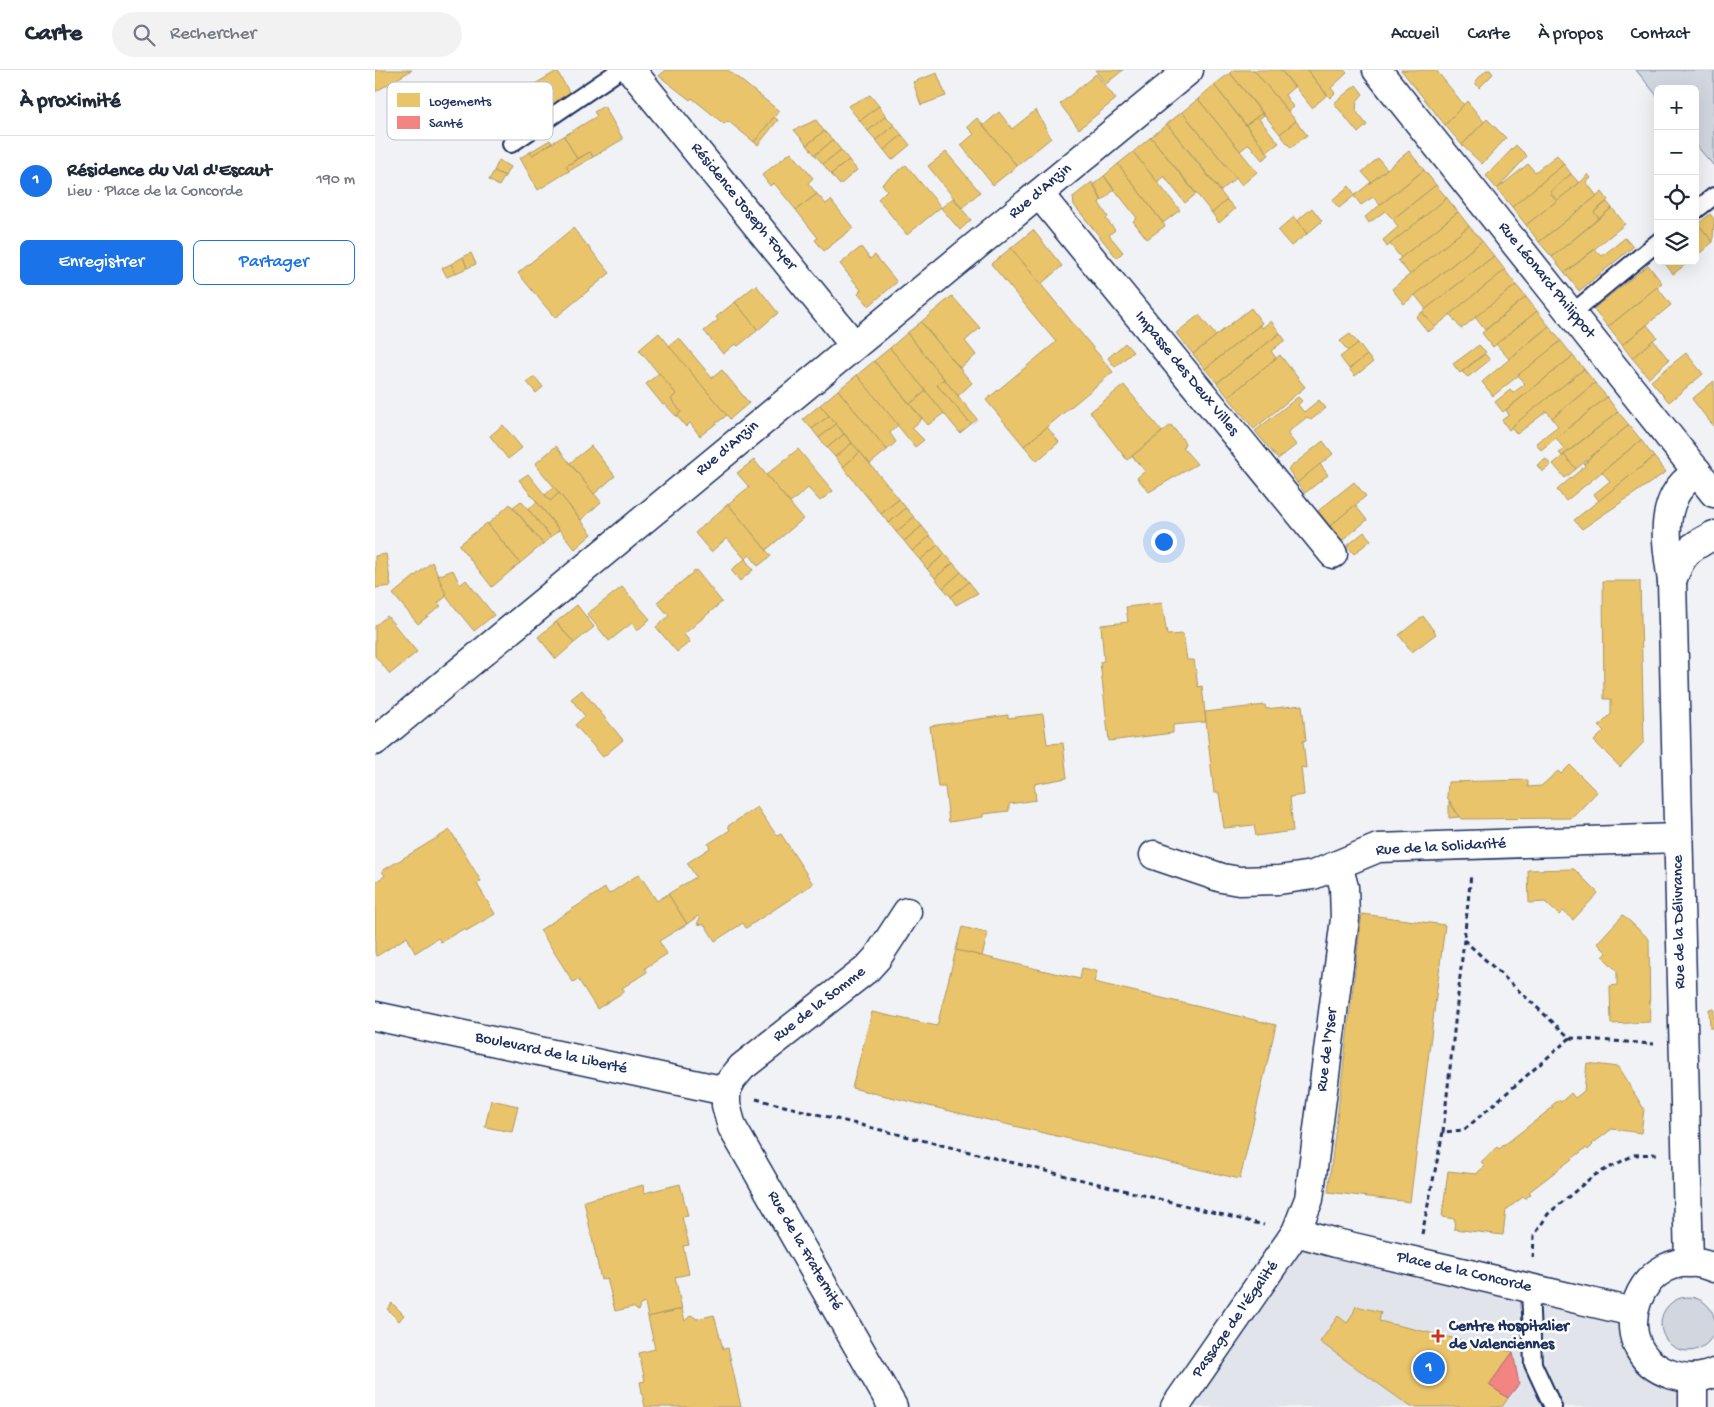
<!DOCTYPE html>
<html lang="fr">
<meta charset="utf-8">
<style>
body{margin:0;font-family:"Gochi Hand",sans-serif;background:#f2f2f3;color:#1f2937}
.controls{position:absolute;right:15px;top:15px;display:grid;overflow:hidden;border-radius:8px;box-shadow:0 5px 20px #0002}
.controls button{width:45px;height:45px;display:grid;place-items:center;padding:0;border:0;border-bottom:1px solid #e0e1e3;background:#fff;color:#1f2937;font:25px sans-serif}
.you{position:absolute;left:788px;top:471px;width:18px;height:18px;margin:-12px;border:4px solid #fff;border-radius:50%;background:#1a73e8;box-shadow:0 0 0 8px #1a73e833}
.badge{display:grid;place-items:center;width:32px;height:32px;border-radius:50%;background:#1a73e8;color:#fff;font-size:16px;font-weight:700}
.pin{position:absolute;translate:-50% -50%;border:2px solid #fff;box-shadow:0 1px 5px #0006}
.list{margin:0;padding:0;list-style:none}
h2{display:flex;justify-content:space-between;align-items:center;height:65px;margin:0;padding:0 20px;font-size:21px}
h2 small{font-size:16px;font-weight:400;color:#747a83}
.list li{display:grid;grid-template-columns:32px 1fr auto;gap:15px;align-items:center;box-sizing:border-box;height:90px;padding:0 20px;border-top:1px solid #e0e1e3}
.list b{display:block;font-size:19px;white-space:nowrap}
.list p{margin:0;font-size:16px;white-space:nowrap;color:#747a83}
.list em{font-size:16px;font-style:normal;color:#747a83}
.actions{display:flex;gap:10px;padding:15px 20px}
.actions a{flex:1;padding:11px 0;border:1px solid #1a73e8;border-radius:8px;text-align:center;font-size:18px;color:#1a73e8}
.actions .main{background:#1a73e8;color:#fff}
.icon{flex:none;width:28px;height:28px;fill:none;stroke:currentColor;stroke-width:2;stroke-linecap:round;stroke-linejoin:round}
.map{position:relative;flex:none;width:1339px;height:1337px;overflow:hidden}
header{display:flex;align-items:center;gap:30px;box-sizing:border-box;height:70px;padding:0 25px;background:#fff;border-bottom:1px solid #e0e1e3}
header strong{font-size:24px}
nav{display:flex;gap:28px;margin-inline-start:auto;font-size:18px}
.search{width:350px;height:45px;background:#f2f2f3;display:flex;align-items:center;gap:12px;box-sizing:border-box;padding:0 18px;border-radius:28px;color:#747a83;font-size:19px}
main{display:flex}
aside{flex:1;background:#fff}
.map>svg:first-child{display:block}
</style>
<header>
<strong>Carte</strong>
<div class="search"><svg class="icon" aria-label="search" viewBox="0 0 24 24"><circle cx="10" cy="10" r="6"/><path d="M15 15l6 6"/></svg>Rechercher</div>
<nav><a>Accueil</a><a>Carte</a><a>À propos</a><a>Contact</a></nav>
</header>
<main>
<aside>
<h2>À proximité<small></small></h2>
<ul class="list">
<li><span class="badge">1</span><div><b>Résidence du Val d'Escaut</b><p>Lieu · Place de la Concorde</p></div><em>190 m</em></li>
</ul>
<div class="actions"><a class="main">Enregistrer</a><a>Partager</a></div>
</aside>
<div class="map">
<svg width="1339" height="1337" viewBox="0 0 1339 1337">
<rect width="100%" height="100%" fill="#f1f2f5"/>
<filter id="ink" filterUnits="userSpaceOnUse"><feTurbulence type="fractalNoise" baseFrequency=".02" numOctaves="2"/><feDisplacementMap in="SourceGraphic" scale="10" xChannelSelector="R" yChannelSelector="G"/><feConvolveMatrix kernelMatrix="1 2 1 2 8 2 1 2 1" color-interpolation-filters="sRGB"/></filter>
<g filter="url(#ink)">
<path fill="#e1e4ea" d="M922 1173 1255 1245 1272 1287 1314 1313V1337H818Z"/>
<g fill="#d2d6df" stroke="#76829e">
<path d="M1261 0H1339V96L1320 74V19H1283V27Z"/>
<circle cx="1313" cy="1254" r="27"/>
</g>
<g fill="#e9c46a" stroke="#ab9766">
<path d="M0 0H37L0 22Z"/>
<path d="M291 0H353L404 41 379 72 353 51 349 54 317 28 315 30 284 6Z"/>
<path d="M720 0H748L731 14Z"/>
<path d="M858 0H879L921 51 905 64 855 3Z"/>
<path d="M879 0H906L919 17 910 25 918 37 913 41Z"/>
<path d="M906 0H932L952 25 937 38Z"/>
<path d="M932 0H969L972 3 956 18 960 23 955 28Z"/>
<path d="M1026 0H1061L1089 35 1070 55Z"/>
<path d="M1111 0H1115L1118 4 1104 18 1100 12Z"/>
<path d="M182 1 196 25 150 52 136 28Z"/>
<path d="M562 3 571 26 546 35 538 12Z"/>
<path d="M855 3 887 43 871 55 839 15Z"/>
<path d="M721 4 741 29 704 59 685 34Z"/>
<path d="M839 15 894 85 887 90 874 74 865 81 823 29Z"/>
<path d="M981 15 988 24 982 31 981 41 992 55 983 63 959 33Z"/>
<path d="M495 25 504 36 485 51 473 36Z"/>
<path d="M823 29 882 102 867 115 807 42Z"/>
<path d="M1092 31 1109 52 1087 75 1070 55Z"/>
<path d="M229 36 248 69 218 87 215 82 202 89 189 66 222 46 219 42Z"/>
<path d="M504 36 511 46 493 61 485 51Z"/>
<path d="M661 40 676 68 642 96 608 56 624 42 637 59Z"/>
<path d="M807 42 861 108 846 121 792 54Z"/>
<path d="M887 43 889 45 884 49 904 73 892 82 871 55Z"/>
<path d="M511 46 519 55 501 70 493 61Z"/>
<path d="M399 47 403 50 383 75 379 72Z"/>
<path d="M602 48 642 96 618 115 586 75 599 64 592 57Z"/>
<path d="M1112 49 1131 68 1107 94 1087 75Z"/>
<path d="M441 50 449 61 432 75 419 60Z"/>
<path d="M921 51 932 65 916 78 905 64Z"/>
<path d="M792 54 852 130 837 143 776 67Z"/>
<path d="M519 55 527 65 509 80 501 70Z"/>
<path d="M449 61 458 70 440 85 432 75Z"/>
<path d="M527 65 535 75 517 90 509 80Z"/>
<path d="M189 66 202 89 191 96 194 101 163 120 145 88 155 82 157 85Z"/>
<path d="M776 67 821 124 810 133 789 106 782 112 758 82Z"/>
<path d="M175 70 177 73 157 85 155 82Z"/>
<path d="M458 70 466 80 448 94 440 85Z"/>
<path d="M1141 75 1152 86 1122 119 1111 106Z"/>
<path d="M466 80 474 90 456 104 448 94Z"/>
<path d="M1034 81 1049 100 1005 135 998 127 986 135 979 126Z"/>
<path d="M215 82 218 87 194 101 191 96Z"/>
<path d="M416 82 438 108 433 113 442 124 421 140 399 113 395 116 387 105Z"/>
<path d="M571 82 605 122 587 138 553 96Z"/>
<path d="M758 82 805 140 788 153 743 94Z"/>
<path d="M1182 85 1189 94 1137 137 1122 119 1153 94 1160 102Z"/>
<path d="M1003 88 1012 99 996 112 987 102Z"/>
<path d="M124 90 135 97 130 106 119 101Z"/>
<path d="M474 90 482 100 465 115 456 104Z"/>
<path d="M743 94 790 156 772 169 758 151 762 148 729 106Z"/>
<path d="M1189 94 1196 104 1175 122 1182 131 1151 155 1137 137Z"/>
<path d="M531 95 566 137 532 165 503 129 512 120 507 114Z"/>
<path d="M1049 100 1061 115 1018 149 1010 141 994 153 990 147Z"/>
<path d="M119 101 130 106 124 116 114 110Z"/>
<path d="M1196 104 1204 113 1182 131 1175 122Z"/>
<path d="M1213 104 1216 108 1211 112 1222 126 1164 172 1151 155 1208 110Z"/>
<path d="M729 106 739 120 727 131 719 114Z"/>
<path d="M717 112 726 130 724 133 733 147 731 149 740 160 734 165 748 182 742 188 699 135 698 127Z"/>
<path d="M1061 115 1072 128 1012 177 1008 170 1023 157 1018 149Z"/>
<path d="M974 116 980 125 964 138 957 130Z"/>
<path d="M1227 122 1233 130 1219 142 1224 148 1177 187 1164 172Z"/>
<path d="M442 124 451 134 456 130 478 158 449 181 440 170 443 168 421 140Z"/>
<path d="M578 128 596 150 585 160 566 138Z"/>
<path d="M1072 128 1083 142 1026 188 1015 174Z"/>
<path d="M852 130 860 139 844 153 837 143Z"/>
<path d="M1232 132 1237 138 1224 148 1219 142Z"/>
<path d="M937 138 947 151 932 164 922 151Z"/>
<path d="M1237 138 1250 154 1190 203 1177 187Z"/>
<path d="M1083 142 1094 156 1035 205 1023 190Z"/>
<path d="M1335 144 1339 149 1338 172 1323 154Z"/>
<path d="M919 147 932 164 916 176 903 161Z"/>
<path d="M1323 154 1338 172 1320 187V156Z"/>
<path d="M1094 156 1107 171 1029 234 1017 219Z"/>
<path d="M198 158 235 203 180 248 143 203Z"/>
<path d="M658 160 687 196 666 214 636 178Z"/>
<path d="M1250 168 1258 177 1204 221 1190 203 1220 179 1227 186Z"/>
<path d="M1107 171 1119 186 1051 239 1040 225Z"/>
<path d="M486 177 495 189 500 185 522 212 494 236 483 223 486 220 465 194Z"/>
<path d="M636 178 738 302 649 376 611 330 681 272 616 194Z"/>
<path d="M96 183 101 194 92 198 88 187Z"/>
<path d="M1119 186 1130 200 1060 257 1047 242Z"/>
<path d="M88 187 92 198 81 203 76 194Z"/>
<path d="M1288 191H1315L1298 204Z"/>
<path d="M76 194 81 203 72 207 67 198Z"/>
<path d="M1273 195 1287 213 1233 257 1218 239Z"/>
<path d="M1130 200 1141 215 1086 259 1075 244Z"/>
<path d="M381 215 403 243 383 260 360 232Z"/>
<path d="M1141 215 1151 227 1110 260 1100 247Z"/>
<path d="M1282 217 1296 235 1247 275 1233 257Z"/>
<path d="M577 226 605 258 590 271 601 285 585 298 546 252Z"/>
<path d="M1151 227 1162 241 1118 277 1107 263Z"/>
<path d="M360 232 383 260 363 276 360 274 348 284 329 261 343 250 341 247Z"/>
<path d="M876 238 887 253 830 299 818 284Z"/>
<path d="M1162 241 1174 256 1134 289 1121 274Z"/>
<path d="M1047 242 1060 257 1053 262 1041 247Z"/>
<path d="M824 245 841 266 818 284 801 263Z"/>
<path d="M896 251 905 263 842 313 830 299 885 255 887 258Z"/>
<path d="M546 252 597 313 583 326 532 263Z"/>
<path d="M1272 255 1282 267 1257 288 1247 275Z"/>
<path d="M1174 256 1186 271 1118 326 1107 312Z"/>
<path d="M284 263 352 345 325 366 315 353 311 357 302 346 306 342 296 329 301 324 264 280Z"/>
<path d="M532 263 569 309 562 315 596 354 585 363 515 278Z"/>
<path d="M905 263 910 270 896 281 901 288 853 327 842 313Z"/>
<path d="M975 264 983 273 973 281 965 271Z"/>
<path d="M304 268 337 308 347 300 374 333 355 349 294 276Z"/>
<path d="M1278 270 1294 290 1274 308 1257 288Z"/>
<path d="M1186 271 1198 286 1128 342 1120 332 1135 320 1138 323 1150 314 1143 305Z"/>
<path d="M750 273 758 282 740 297 733 288Z"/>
<path d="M983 273 992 285 974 299 965 287Z"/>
<path d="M1104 275 1111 282 1085 303 1078 294Z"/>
<path d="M515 278 551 321 535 334 499 291Z"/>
<path d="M1311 283 1328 304 1294 332 1276 311Z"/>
<path d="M1110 284 1115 290 1093 307 1087 302Z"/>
<path d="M905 285 930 317 879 359 853 327Z"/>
<path d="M992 285 998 292 980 306 974 299Z"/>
<path d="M1198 286 1209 299 1134 360 1127 350 1134 345 1131 340Z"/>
<path d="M499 291 547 349 537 358 549 370 540 377 482 305Z"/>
<path d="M1209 299 1220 313 1177 348 1172 341 1142 364 1136 357Z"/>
<path d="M284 303 301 324 296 329 306 342 301 346 290 334 288 335 271 314Z"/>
<path d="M482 305 523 355 515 363 521 372 512 380 463 320Z"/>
<path d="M160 307 168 317 161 323 152 312Z"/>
<path d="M569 309 602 349 596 354 562 315Z"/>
<path d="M1339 311V357L1317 329Z"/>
<path d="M1220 313 1232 327 1166 380 1161 373 1183 356 1177 348Z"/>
<path d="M749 315 787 362 752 390 715 342Z"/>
<path d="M463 320 512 380 495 394 445 335Z"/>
<path d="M551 321 569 343 553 355 535 334Z"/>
<path d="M923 327 927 331 923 335 929 342 944 330 951 338 936 350 932 347 912 363 921 375 903 389 880 361Z"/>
<path d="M1232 327 1243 342 1187 386 1184 383 1189 379 1181 368Z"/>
<path d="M445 335 454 346 437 359 428 349Z"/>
<path d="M1243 342 1254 355 1201 399 1189 385Z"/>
<path d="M454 346 461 354 444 368 437 359Z"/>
<path d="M461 354 469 364 452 378 444 368Z"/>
<path d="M128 355 147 378 133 389 115 366Z"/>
<path d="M796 355 809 371 810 373 808 378 822 394 774 422 762 408 770 401 757 386Z"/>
<path d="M1254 355 1266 370 1191 431 1182 420 1210 396 1209 394 1213 391 1212 390Z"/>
<path d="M672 357 684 372 662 391 649 376Z"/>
<path d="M469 364 477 373 460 387 452 378Z"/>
<path d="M1266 370 1279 387 1224 431 1219 424 1235 411 1227 402Z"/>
<path d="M948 371 958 384 922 413 913 399Z"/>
<path d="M477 373 485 382 468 397 460 387Z"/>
<path d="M181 376 226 432 206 450 160 394Z"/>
<path d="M216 376 240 406 219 424 195 393Z"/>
<path d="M423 379 458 421 445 431 433 418 415 433 391 405Z"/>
<path d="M485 382 524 429 506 444 468 397Z"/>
<path d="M1189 385 1201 399 1190 408 1178 394Z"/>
<path d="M1279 387 1291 402 1207 459 1199 450Z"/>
<path d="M1171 389 1176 395 1167 402 1162 395Z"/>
<path d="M379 390 428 449 391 480 353 434 374 417 362 403Z"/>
<path d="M945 394 953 405 930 423 922 413Z"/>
<path d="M153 404 175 431 184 423 217 464 200 479 144 410Z"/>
<path d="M979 412 991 426 955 456 943 441Z"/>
<path d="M179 417 184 423 175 431 170 425Z"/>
<path d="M524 429 531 438 514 453 506 444Z"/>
<path d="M146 431 176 467 168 474 138 437Z"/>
<path d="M162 432 184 460 176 467 153 439Z"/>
<path d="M135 434 168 474 145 493 113 454Z"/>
<path d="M353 434 396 486 383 496 375 485 370 489 352 468 336 482 320 463Z"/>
<path d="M980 435 992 450 967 471 955 456Z"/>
<path d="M531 438 539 447 521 462 514 453Z"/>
<path d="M539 447 547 456 529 471 521 462Z"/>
<path d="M112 453 145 493 117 517 84 475Z"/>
<path d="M547 456 555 466 537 481 529 471Z"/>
<path d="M989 462 996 470 979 484 972 476Z"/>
<path d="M555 466 563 475 545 490 537 481Z"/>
<path d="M563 475 570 484 552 499 545 490Z"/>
<path d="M11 484 16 516 0 518V486Z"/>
<path d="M570 484 578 493 560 508 552 499Z"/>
<path d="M370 489 378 500 365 511 356 500Z"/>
<path d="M57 492 72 526 63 533 66 536 43 554 18 524Z"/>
<path d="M578 493 586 502 568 518 560 508Z"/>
<path d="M78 500 85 515 91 510 119 545 99 561 73 529 63 506Z"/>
<path d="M321 500 347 532 309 564 315 572 302 582 281 557 294 546 282 532Z"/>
<path d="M586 502 594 512 576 527 568 518Z"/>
<path d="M1228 511H1265L1269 672 1245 697 1219 671 1229 661 1224 656 1236 644V629H1229Z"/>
<path d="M594 512 603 523 581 535 576 527Z"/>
<path d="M247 517 275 549 262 561 257 553 234 571 212 544Z"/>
<path d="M787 533 792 565 808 564 812 590H819L823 617 827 616 831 652 798 655V663L734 671 725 592 729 591 726 555 753 552 751 537Z"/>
<path d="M202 535 219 557 199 573 181 552Z"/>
<path d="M12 546 42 582 15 604 0 586V556Z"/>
<path d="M1048 546 1061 564 1037 582 1024 565Z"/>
<path d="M181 552 199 573 181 589 163 567Z"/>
<path d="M207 620 248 670 228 687 200 655 210 646 196 629Z"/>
<path d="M890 635 891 639 927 635 931 670 928 671 931 698 926 697 929 725 915 727 918 761 881 766 879 755 849 758 844 723H839L830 642Z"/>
<path d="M668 644 672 674 688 673 692 708 659 714 661 730 634 734V741L608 744V747L574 752 570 717H563L555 656 633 645V648Z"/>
<path d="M1195 695 1222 722 1197 748 1086 749 1072 727 1073 712 1153 710V717L1166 716 1183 701 1186 704Z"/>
<path d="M1074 731 1084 747 1074 748Z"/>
<path d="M382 737 402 766 406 764 438 814 371 858 368 853 340 871 330 855 322 854 325 848 323 846 312 854 293 824 321 807 312 793 335 778 333 774 355 760 353 756Z"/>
<path d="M75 760 106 811 102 814 120 844 91 861 90 858 66 872 63 868 40 883 32 867 2 886 0 883V812L10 806 7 801Z"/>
<path d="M1199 799 1223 823 1198 850 1188 841 1184 845 1170 832 1154 833 1153 800Z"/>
<path d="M264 804 282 831 293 824 312 854 284 871 292 884 270 898 272 902 247 918 250 921 222 939 203 909 198 912 165 860 230 818 234 824Z"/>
<path d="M987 844 1070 855 1035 1132 953 1122Z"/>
<path d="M1248 845 1274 869 1275 952 1236 954 1235 916 1242 915V901L1228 887 1232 883 1222 873Z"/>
<path d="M587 857 613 863 607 886 581 880Z"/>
<path d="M581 880 705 909 707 898 722 901 719 912 901 955 865 1109 477 1018 497 942 562 956Z"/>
<path d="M1334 939H1339V958H1335Z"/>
<path d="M1212 993 1243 997 1269 1039 1266 1063 1237 1059 1217 1074 1218 1075 1213 1080 1211 1078 1154 1122 1156 1124 1151 1128 1148 1127 1131 1140 1128 1165 1079 1159 1080 1149 1067 1147 1073 1101 1101 1104 1110 1096 1106 1092 1122 1077 1124 1079 1178 1037 1176 1036 1184 1030 1186 1032 1196 1023 1200 1028 1209 1021Z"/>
<path d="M116 1030 143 1036 137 1062 110 1057Z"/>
<path d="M305 1114 313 1146 307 1147 314 1175 308 1176 314 1204 300 1207 307 1239 273 1247 270 1233 265 1235 263 1241 258 1237 240 1241 232 1208 226 1210 209 1131 268 1115 269 1123Z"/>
<path d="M17 1233 29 1245 24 1251 12 1239Z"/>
<path d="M981 1236 1006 1242 1004 1251 1138 1282 1114 1315 1133 1328 1127 1337H1036L945 1272 963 1246 972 1253 977 1246Z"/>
<path d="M307 1239 310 1251 316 1245 322 1249 339 1245 348 1279 353 1278 366 1337H270L265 1312 270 1311 264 1283 280 1279 273 1247Z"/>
</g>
<path fill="#f28482" stroke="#b26a77" d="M1138 1282 1144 1314 1133 1328 1114 1315Z"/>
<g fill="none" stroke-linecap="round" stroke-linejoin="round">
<defs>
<g id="service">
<path d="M136 74 245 0"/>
<path d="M1320 141 1339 126"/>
<path d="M1197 243 1283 172"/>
<path d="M1155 1218 1158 1294 1178 1337"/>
</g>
<g id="minor">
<path d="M256 0 479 275"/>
<path d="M1002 0 1339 423"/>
<path d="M664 124 958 484"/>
<path d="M1297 511C1307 482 1313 479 1339 465"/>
<path d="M0 671 814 0"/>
<path d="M779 785 847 808 864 811 904 810 938 805 1003 778 1303 768"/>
<path d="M0 946 351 1021"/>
<path d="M921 1162 961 1173 1258 1242"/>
<path d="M1314 1193 1297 511C1293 483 1286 451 1300 425 1305 415 1314 408 1322 401"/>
<path d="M1339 1198C1265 1166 1222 1282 1298 1305 1311 1309 1326 1309 1339 1303"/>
<path d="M1318 1308V1337"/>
<path d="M518 1337 357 1057 351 1035V1021L357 1009 367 997 492 899 502 888 532 842"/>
<path d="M800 1337 921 1162 934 1129 970 849 969 817 963 795"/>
</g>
</defs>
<use href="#service" stroke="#1b2f5e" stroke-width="20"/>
<use href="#minor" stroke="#1b2f5e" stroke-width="31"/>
<g stroke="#1b2f5e" stroke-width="3" stroke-dasharray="5 4" stroke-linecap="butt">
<path d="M1195 968 1279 974"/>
<path d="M381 1029 889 1155"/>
<path d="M1068 1062 1089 870"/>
<path d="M1047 1164 1068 1062 1089 1060 1195 968 1089 870 1096 804"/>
<path d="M1158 1188 1159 1166 1173 1144 1218 1106 1259 1085 1282 1084"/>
</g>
<use href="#service" stroke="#fff" stroke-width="16"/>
<use href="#minor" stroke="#fff" stroke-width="28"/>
</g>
</g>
<path fill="#c8321e" stroke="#fff" stroke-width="2" d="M1060.5 1258.5h5v5h5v5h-5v5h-5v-5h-5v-5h5z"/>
<g text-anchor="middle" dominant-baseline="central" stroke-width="5" stroke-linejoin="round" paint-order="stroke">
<g font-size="16" fill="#1b2f5e" stroke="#fff">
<text transform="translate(666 122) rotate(-40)">Rue d'Anzin</text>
<text transform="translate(368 137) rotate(51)">Résidence Joseph Foyer</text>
<text transform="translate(1171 211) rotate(51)">Rue Léonard Philippot</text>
<text transform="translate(811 304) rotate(51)">Impasse des Deux Villes</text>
<text transform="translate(353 379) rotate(-40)">Rue d'Anzin</text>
<text transform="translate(1066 778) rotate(-3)">Rue de la Solidarité</text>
<text transform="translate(1305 852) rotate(-91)">Rue de la Délivrance</text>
<text transform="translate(445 935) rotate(-38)">Rue de la Somme</text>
<text transform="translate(953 980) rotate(-83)">Rue de l'Yser</text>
<text transform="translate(176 984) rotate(12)">Boulevard de la Liberté</text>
<text transform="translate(429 1181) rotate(60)">Rue de la Fraternité</text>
<text transform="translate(1089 1203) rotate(13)">Place de la Concorde</text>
<text transform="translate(861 1250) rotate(-55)">Passage de l'Égalité</text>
</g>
<g font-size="16" font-weight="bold" fill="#1b2f5e" stroke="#fff" text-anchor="start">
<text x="1074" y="1257">Centre Hospitalier<tspan x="1074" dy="18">de Valenciennes</tspan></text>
</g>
</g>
<rect x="12" y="12" width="166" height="58" rx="8" fill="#fff" stroke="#bbc1cf" stroke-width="1"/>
<rect x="22" y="23" width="23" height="14" fill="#e9c46a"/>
<rect x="22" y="46" width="23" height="13" fill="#f28482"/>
<g font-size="14" fill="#1b2f5e">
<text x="54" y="35">Logements</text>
<text x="54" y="57">Santé</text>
</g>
</svg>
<div class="controls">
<button>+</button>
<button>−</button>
<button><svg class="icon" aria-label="locate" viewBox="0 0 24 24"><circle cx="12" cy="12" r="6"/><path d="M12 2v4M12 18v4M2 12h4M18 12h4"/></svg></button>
<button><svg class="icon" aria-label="layers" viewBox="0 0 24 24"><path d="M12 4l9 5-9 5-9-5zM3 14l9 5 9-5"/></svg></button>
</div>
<div class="you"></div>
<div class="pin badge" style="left:1054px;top:1298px">1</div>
</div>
</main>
